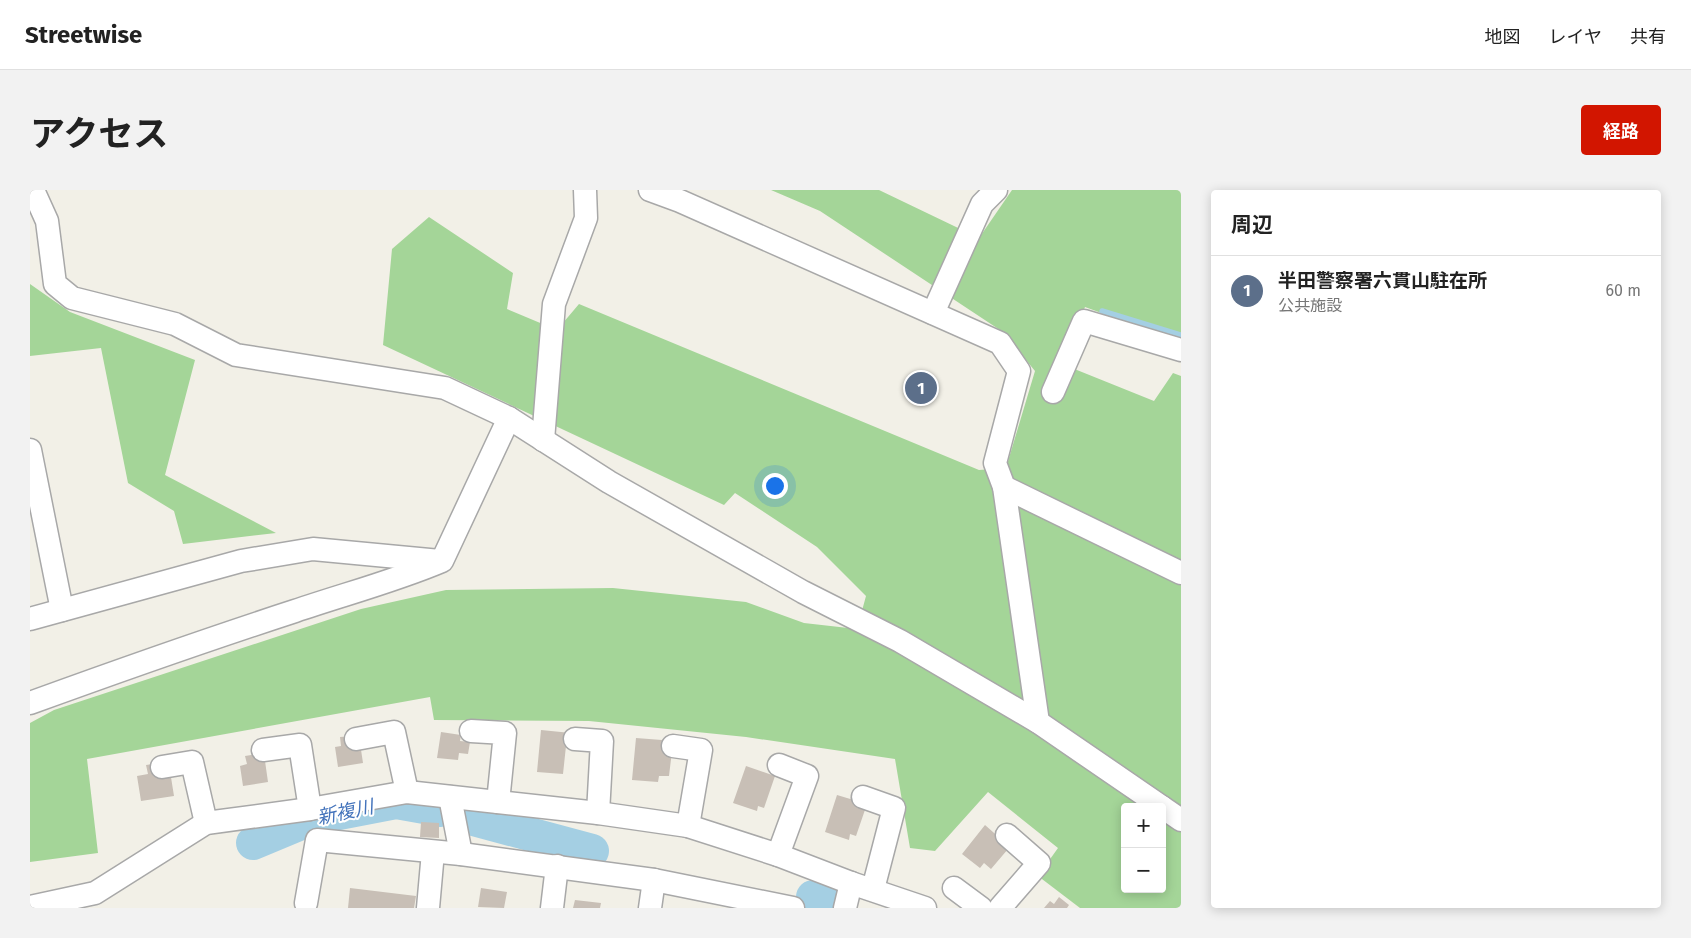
<!DOCTYPE html>
<html lang="ja">
<meta charset="utf-8">
<style>
body{margin:0;font-family:"Fira Sans","Noto Sans JP",sans-serif;background:#f2f2f2;color:#222}
.controls{position:absolute;right:15px;bottom:15px;display:grid;overflow:hidden;border-radius:5px;box-shadow:0 2px 12px #0003}
.controls button{width:45px;height:45px;display:grid;place-items:center;padding:0;border:0;border-bottom:1px solid #e0e0e0;background:#fff;color:#222;font:25px sans-serif}
.you{position:absolute;left:744px;top:295px;width:18px;height:18px;margin:-12px;border:4px solid #fff;border-radius:50%;background:#1a73e8;box-shadow:0 0 0 8px #1a73e833}
.badge{display:grid;place-items:center;width:32px;height:32px;border-radius:50%;background:#d21500;color:#fff;font-size:16px;font-weight:700}
.pin{position:absolute;translate:-50% -50%;border:2px solid #fff;box-shadow:0 1px 5px #0006}
.list{margin:0;padding:0;list-style:none}
h2{display:flex;justify-content:space-between;align-items:center;height:65px;margin:0;padding:0 20px;font-size:21px}
h2 small{font-size:16px;font-weight:400;color:#767676}
.list li{display:grid;grid-template-columns:32px 1fr auto;gap:15px;align-items:center;box-sizing:border-box;height:70px;padding:0 20px;border-top:1px solid #e0e0e0}
.list b{display:block;font-size:19px;white-space:nowrap}
.list p{margin:0;font-size:16px;white-space:nowrap;color:#767676}
.list em{font-size:16px;font-style:normal;color:#767676}
.map{position:relative;flex:none;width:1151px;height:718px;overflow:hidden;border-radius:5px}
header{display:flex;align-items:center;gap:30px;box-sizing:border-box;height:70px;padding:0 25px;background:#fff;border-bottom:1px solid #e0e0e0}
header strong{font-size:24px}
nav{display:flex;gap:28px;margin-inline-start:auto;font-size:18px}
.intro{display:flex;align-items:center;justify-content:space-between;box-sizing:border-box;height:120px;padding:0 30px}
h1{margin:0;font-size:35px}
.button{padding:12px 22px;border-radius:5px;background:#d21500;color:#fff;font-size:18px;font-weight:700}
main{display:flex;gap:30px;padding:0 30px}
aside{flex:1;background:#fff;border-radius:5px;box-shadow:0 2px 12px #0003}
.map>svg:first-child{display:block}
</style>
<header>
<strong>Streetwise</strong>
<nav><a>地図</a><a>レイヤ</a><a>共有</a></nav>
</header>
<div class="intro"><h1>アクセス</h1><a class="button">経路</a></div>
<main>
<div class="map">
<svg width="1151" height="718" viewBox="0 0 1151 718">
<rect width="100%" height="100%" fill="#f2f0e7"/>
<g fill="#a4d598" fill-rule="evenodd">
<path d="M741 0H849L949 48 982 0H1151V152L1055 117 1032 174 1124 211 1143 183 1151 186V718H1050L1008 686 1028 658 958 602 905 661 880 658 865 569 716 547 559 531 404 530 400 507 57 569 68 663 0 672V533L24 520 331 419 416 400 583 398 716 412 774 433 827 439 836 406 787 357 705 303 694 315 353 155 362 59 399 27 483 83 477 119 527 140 549 114 949 280 976 278 1005 181 973 142 790 21ZM1095 617H1132V699H1095Z"/>
<path d="M0 94 40 122 165 170 135 285 246 343 153 354 144 321 98 293 71 158 0 166Z"/>
</g>
<g fill="none" stroke-linecap="round" stroke-linejoin="round">
<path stroke="#a4cfe3" stroke-width="5.5" d="M1072 121 1151 145"/>
<g stroke="#a4cfe3" stroke-width="34">
<path d="M429 625 562 661"/>
<path d="M223 653 283 628 366 612 411 620"/>
<path d="M783 707 806 713"/>
</g>
</g>
<g fill="#c8bfb6">
<path d="M511 540 541 543 540 556H536L533 584 507 582Z"/>
<path d="M411 542 431 545 430 551 440 552 438 564 429 563 428 570 407 568Z"/>
<path d="M323 546 330 553 333 573 308 577 305 557 311 556 310 547Z"/>
<path d="M606 548 632 550 631 559 642 561 639 586H629L628 592 602 590Z"/>
<path d="M227 564 229 572 235 571 238 592 213 596 210 576 217 574 215 566Z"/>
<path d="M130 573 140 581 144 606 111 611 107 586 118 584 116 575Z"/>
<path d="M716 576 745 586 734 618 728 616 727 621 703 613Z"/>
<path d="M807 605 837 614 826 646 820 644 819 650 795 642Z"/>
<path d="M391 632 409 633V648L390 647Z"/>
<path d="M955 635 972 650 978 659 961 679 954 673 950 678 932 664Z"/>
<path d="M320 698 386 706 384 718H318Z"/>
<path d="M451 698 477 702 474 718 448 717Z"/>
<path d="M1029 707 1039 715 1037 718H1014L1020 711 1024 714Z"/>
<path d="M545 710 571 713 570 718H543Z"/>
</g>
<g fill="none" stroke-linecap="round" stroke-linejoin="round">
<defs>
<g id="minor">
<path d="M3 0 17 31 25 94 42 108 145 134 206 165 415 198 479 228 579 292 773 402 870 451 1008 532 1132 617"/>
<path d="M620 0 650 11 970 153 989 181 965 273 974 297 1151 383"/>
<path d="M903 123 952 14 966 0"/>
<path d="M1023 202 1054 131 1151 160"/>
<path d="M513 250 524 114 556 28 555 0"/>
<path d="M0 260 32 420"/>
<path d="M974 297 1008 532"/>
<path d="M0 429 211 371 283 359 410 371"/>
<path d="M0 513C88 481 176 450 265 421 315 404 365 391 412 371L479 228"/>
<path d="M441 541 475 543 468 612"/>
<path d="M326 549 364 542 377 602"/>
<path d="M545 549 572 551 568 623"/>
<path d="M643 556 671 560 658 636"/>
<path d="M233 560 270 555 280 619"/>
<path d="M132 577 162 572 176 633"/>
<path d="M420 607 431 664"/>
<path d="M833 607 864 618 843 699"/>
<path d="M1132 617 1151 630"/>
<path d="M748 665 777 586 749 575"/>
<path d="M924 698 951 718"/>
<path d="M276 713 287 650 431 664 624 690 763 718"/>
<path d="M0 717 65 703 176 633 280 619 377 602 568 623 658 636 748 665 821 693 895 718"/>
<path d="M398 718 403 662"/>
<path d="M522 718 527 676"/>
<path d="M620 718 624 690"/>
<path d="M815 718 821 693"/>
<path d="M970 718 1009 673 977 645"/>
</g>
</defs>
<use href="#minor" stroke="#a8a8a8" stroke-width="25"/>
<use href="#minor" stroke="#fff" stroke-width="22"/>
</g>
<g text-anchor="middle" dominant-baseline="central" stroke-width="4" stroke-linejoin="round" paint-order="stroke">
<g font-size="19" font-style="italic" fill="#4373bb" stroke="#fff">
<text transform="translate(315 622) rotate(-12)">新複川</text>
</g>
</g>
</svg>
<div class="controls">
<button>+</button>
<button>−</button>
</div>
<div class="you"></div>
<div class="pin badge" style="left:891px;top:198px;background:#5c6f8a">1</div>
</div>
<aside>
<h2>周辺<small></small></h2>
<ul class="list">
<li><span class="badge" style="background:#5c6f8a">1</span><div><b>半田警察署六貫山駐在所</b><p>公共施設</p></div><em>60 m</em></li>
</ul>
</aside>
</main>
